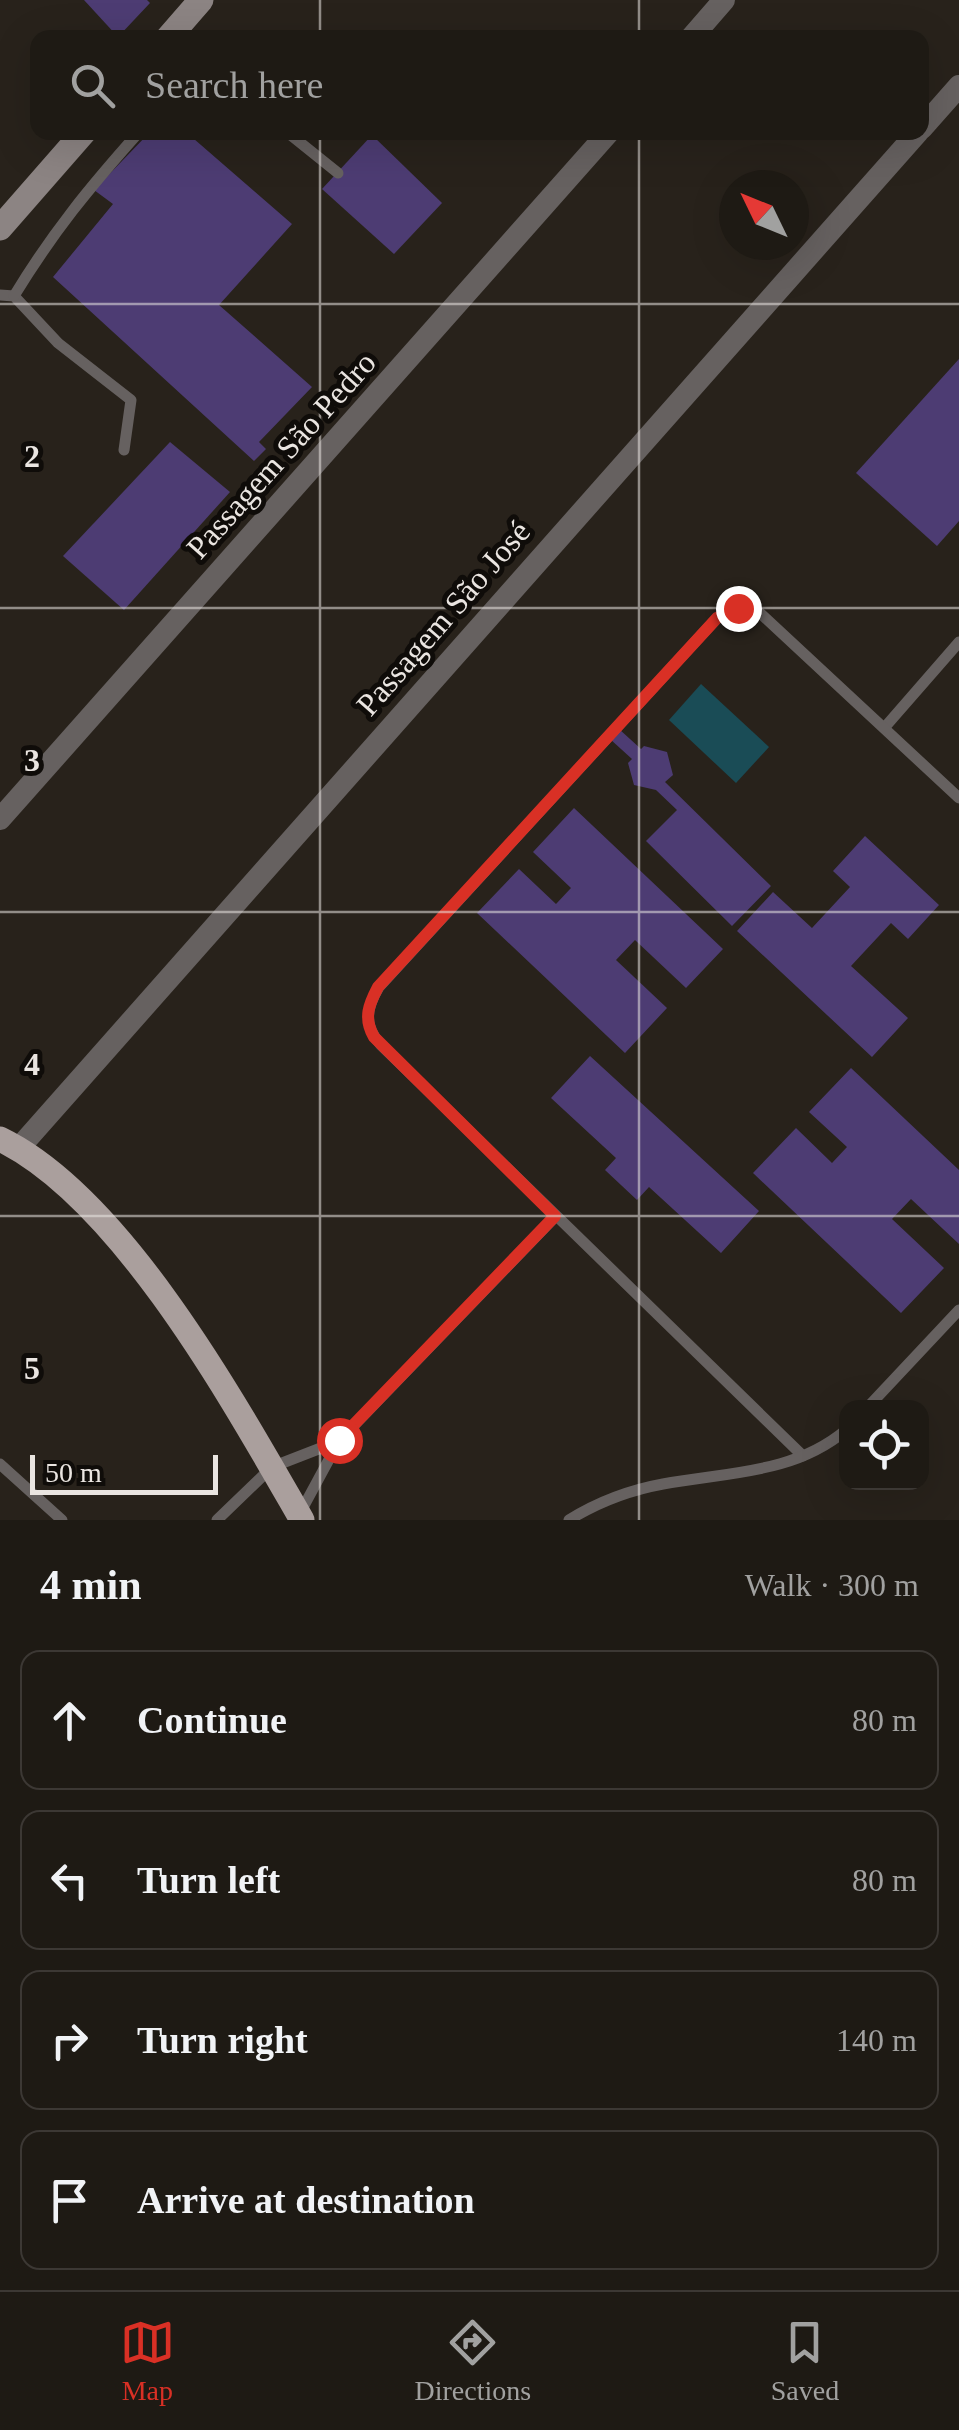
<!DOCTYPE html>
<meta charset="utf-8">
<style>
body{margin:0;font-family:Georgia,serif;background:#26231d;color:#f1f3f6}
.controls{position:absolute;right:30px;bottom:30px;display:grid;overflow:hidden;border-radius:20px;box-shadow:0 10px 40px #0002}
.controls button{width:90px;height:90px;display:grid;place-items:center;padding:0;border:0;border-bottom:2px solid #3c3834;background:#1e1a14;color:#f1f3f6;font:50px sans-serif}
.compass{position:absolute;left:719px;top:170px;width:90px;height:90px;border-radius:50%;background:#1e1a14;box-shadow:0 10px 40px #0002;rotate:313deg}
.scale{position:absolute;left:30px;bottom:25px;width:188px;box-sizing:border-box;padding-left:10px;border:5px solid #eae5e1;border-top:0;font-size:28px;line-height:35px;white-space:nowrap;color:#eae5e1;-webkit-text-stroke:8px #0f0c09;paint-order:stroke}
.stop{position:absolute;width:30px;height:30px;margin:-22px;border:8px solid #d93025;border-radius:50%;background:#fff}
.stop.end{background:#d93025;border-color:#fff;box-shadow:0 2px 10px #0008}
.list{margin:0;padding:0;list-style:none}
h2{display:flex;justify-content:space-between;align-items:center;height:130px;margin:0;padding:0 40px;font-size:42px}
h2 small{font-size:32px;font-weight:400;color:#a1a1a0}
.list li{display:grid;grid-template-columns:65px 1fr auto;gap:30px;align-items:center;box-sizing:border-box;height:140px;margin:0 20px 20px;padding:0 20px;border:2px solid #3c3834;border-radius:20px}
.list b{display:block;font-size:38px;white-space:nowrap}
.list em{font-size:32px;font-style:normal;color:#a1a1a0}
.icon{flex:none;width:55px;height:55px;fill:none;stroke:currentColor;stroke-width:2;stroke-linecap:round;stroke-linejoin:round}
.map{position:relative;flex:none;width:959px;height:1520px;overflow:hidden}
.search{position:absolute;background:#1e1a14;box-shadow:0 10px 40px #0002;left:30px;right:30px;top:30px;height:110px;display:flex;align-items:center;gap:25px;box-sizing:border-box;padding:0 35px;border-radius:20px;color:#a1a1a0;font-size:38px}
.sheet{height:770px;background:#1e1a14}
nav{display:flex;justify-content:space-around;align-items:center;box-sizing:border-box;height:140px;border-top:2px solid #3c3834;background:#1e1a14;font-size:28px;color:#a1a1a0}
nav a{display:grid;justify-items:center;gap:5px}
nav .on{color:#d93025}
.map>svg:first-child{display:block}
</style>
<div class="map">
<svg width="959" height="1520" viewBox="0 0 959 1520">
<rect width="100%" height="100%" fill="#28221b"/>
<path fill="#1a4c56" d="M701 684 769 747 736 783 669 720Z"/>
<g fill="#4d3c73">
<path d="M84 0H147L150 3 118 37Z"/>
<path d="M150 132H186L292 224 219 305 312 387 259 442 266 449 254 461 53 277 113 204 94 190Z"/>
<path d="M372 135 442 203 394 254 322 189Z"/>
<path d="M959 359V521L937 546 856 473Z"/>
<path d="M170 442 230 492 124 610 63 556Z"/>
<path d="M619 729 641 749 644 746 667 752 673 775 665 782 771 886 732 926 646 841 677 810 656 790 634 785 628 763 632 759 610 739Z"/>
<path d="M574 808 723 949 686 988 635 940 616 960 667 1008 625 1053 477 913 519 869 556 904 571 888 533 852Z"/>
<path d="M865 836 939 905 908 939 891 923 851 966 908 1018 872 1057 737 931 773 892 812 928 850 887 833 871Z"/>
<path d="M590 1056 759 1211 721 1253 649 1187 637 1200 605 1170 616 1158 551 1098Z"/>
<path d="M851 1068 959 1170V1244L911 1199 892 1219 944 1268 901 1313 753 1173 796 1128 832 1163 847 1147 809 1112Z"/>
</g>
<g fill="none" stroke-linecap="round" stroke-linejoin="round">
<g stroke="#666160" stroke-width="11">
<path d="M287 132 338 173"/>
<path d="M0 295 14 296 58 343 131 400 124 450"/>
<path d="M14 296C53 232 89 188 139 132"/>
<path d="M885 727 959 642"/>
<path d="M867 1408 959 1310"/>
<path d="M803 1456 381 1045C363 1025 366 1009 379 987L717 618C730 608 744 605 760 613L959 798"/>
<path d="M0 1464 62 1520"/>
<path d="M299 1515 339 1441 555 1217"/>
<path d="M217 1520 272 1467 339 1441"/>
<path d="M569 1520C598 1502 630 1490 663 1484 727 1472 794 1474 846 1430"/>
</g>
<g stroke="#666160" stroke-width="22">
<path d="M691 38 724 0"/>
<path d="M922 128 959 86"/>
<path d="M0 819 609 132"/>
<path d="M19 1148 918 132"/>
</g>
<g stroke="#8c8483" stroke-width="25">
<path d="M168 38 201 0"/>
<path d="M0 228 84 132"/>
</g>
<path stroke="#aa9f9d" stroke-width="25" d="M0 1139C122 1198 235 1404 302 1520"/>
</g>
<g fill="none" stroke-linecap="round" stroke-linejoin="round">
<path stroke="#d93025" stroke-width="12" d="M339 1440 555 1216 374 1037C363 1018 369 1004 378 987L717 618 738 608"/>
</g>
<path fill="none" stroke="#eae5e1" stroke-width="2.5" stroke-opacity="0.55" d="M320 0V38M639 0V38M320 132V1520M639 132V1520M0 304H959M0 608H959M0 912H959M0 1216H959"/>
<g text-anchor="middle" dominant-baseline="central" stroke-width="10" stroke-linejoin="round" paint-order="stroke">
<g font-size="32" fill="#eae5e1" stroke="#0f0c09">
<text transform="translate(281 455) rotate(-48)">Passagem São Pedro</text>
<text transform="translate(443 618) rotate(-49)">Passagem São José</text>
</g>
</g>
<g font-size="32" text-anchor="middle" font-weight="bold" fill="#eae5e1" stroke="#0f0c09" stroke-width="10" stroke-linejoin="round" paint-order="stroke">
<text x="32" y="467">2</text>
<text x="32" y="771">3</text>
<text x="32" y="1075">4</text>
<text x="32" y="1379">5</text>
</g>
</svg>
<div class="controls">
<button><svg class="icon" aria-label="locate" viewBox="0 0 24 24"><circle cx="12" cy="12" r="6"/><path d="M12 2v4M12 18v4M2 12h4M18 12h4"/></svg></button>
</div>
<svg class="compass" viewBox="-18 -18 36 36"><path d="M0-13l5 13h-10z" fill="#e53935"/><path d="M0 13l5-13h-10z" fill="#a1a1a0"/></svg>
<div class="scale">50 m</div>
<div class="stop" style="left:339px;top:1440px"></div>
<div class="stop end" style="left:738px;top:608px"></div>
<div class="search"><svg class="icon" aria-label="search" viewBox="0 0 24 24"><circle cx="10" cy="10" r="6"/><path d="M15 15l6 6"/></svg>Search here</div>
</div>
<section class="sheet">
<h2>4 min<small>Walk · 300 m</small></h2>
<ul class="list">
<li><svg class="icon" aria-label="ahead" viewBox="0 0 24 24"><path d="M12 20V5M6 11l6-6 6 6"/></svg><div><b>Continue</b></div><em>80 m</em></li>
<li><svg class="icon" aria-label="left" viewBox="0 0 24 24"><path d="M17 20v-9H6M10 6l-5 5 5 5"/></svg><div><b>Turn left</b></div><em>80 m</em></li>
<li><svg class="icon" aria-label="right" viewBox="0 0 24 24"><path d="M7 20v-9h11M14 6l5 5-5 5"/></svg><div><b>Turn right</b></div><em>140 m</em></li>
<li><svg class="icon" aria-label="arrive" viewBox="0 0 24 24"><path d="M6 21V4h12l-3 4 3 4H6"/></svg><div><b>Arrive at destination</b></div></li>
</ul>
</section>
<nav>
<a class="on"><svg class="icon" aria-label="map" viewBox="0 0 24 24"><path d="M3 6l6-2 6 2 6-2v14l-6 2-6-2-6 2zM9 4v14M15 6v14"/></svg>Map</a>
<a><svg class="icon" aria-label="directions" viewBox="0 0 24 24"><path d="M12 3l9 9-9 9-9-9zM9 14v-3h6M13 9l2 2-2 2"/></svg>Directions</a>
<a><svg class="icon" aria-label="saved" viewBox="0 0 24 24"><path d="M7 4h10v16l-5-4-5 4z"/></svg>Saved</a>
</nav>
